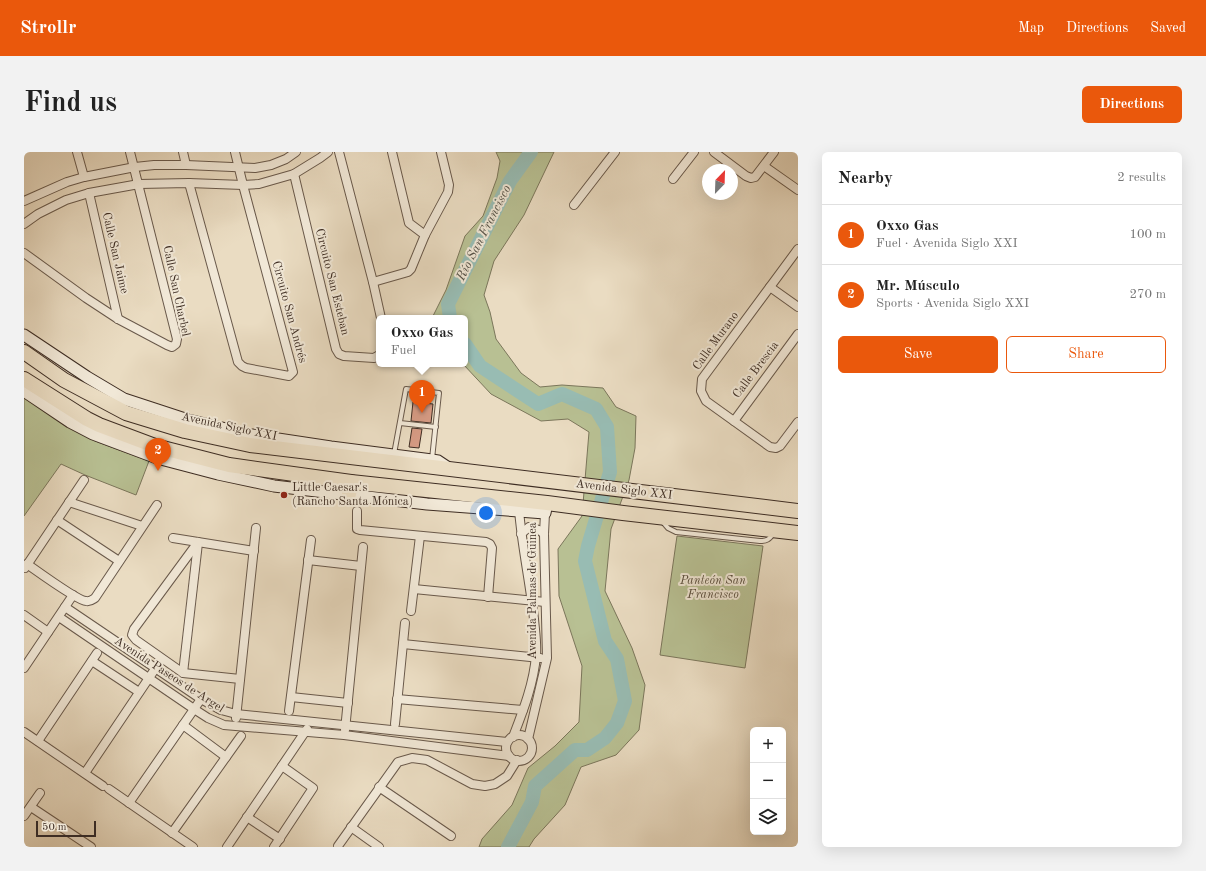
<!DOCTYPE html>
<meta charset="utf-8">
<style>
body{margin:0;font-family:"Old Standard TT",serif;background:#f2f2f2;color:#222}
.controls{position:absolute;right:12px;bottom:12px;display:grid;overflow:hidden;border-radius:6px;box-shadow:0 4px 16px #0002}
.controls button{width:36px;height:36px;display:grid;place-items:center;padding:0;border:0;border-bottom:1px solid #e0e0e0;background:#fff;color:#222;font:20px sans-serif}
.compass{position:absolute;left:678px;top:12px;width:36px;height:36px;border-radius:50%;background:#fff;box-shadow:0 4px 16px #0002;rotate:23deg}
.scale{position:absolute;left:12px;bottom:10px;width:60px;box-sizing:border-box;padding-left:4px;border:2px solid #3e2d23;border-top:0;font-size:11px;line-height:14px;white-space:nowrap;color:#3e2d23;-webkit-text-stroke:3px #f1e8d7;paint-order:stroke}
.you{position:absolute;left:462px;top:361px;width:14px;height:14px;margin:-10px;border:3px solid #fff;border-radius:50%;background:#1a73e8;box-shadow:0 0 0 6px #1a73e833}
.badge{display:grid;place-items:center;width:26px;height:26px;border-radius:50%;background:#ea580c;color:#fff;font-size:13px;font-weight:700}
.pin{position:absolute;translate:-50% -33px;filter:drop-shadow(0 1px 2px #0008)}
.pin::after{content:'';position:absolute;top:21px;width:14px;height:12px;background:inherit;clip-path:polygon(0 0,100% 0,50% 100%)}
.popup{position:absolute;left:352px;top:163px;width:92px;height:52px;box-sizing:border-box;display:grid;place-content:center;border-radius:6px;background:#fff;filter:drop-shadow(0 1px 3px #0005);font-size:13px;white-space:nowrap;color:#767676}
.popup b{font-size:15px;color:#222}
.popup::after{content:'';position:absolute;left:50%;top:100%;margin-left:-8px;border:8px solid transparent;border-top-color:#fff}
.list{margin:0;padding:0;list-style:none}
h2{display:flex;justify-content:space-between;align-items:center;height:52px;margin:0;padding:0 16px;font-size:17px}
h2 small{font-size:13px;font-weight:400;color:#767676}
.list li{display:grid;grid-template-columns:26px 1fr auto;gap:12px;align-items:center;box-sizing:border-box;height:60px;padding:0 16px;border-top:1px solid #e0e0e0}
.list b{display:block;font-size:15px;white-space:nowrap}
.list p{margin:0;font-size:13px;white-space:nowrap;color:#767676}
.list em{font-size:13px;font-style:normal;color:#767676}
.actions{display:flex;gap:8px;padding:12px 16px}
.actions a{flex:1;padding:9px 0;border:1px solid #ea580c;border-radius:6px;text-align:center;font-size:14px;color:#ea580c}
.actions .main{background:#ea580c;color:#fff}
.icon{flex:none;width:22px;height:22px;fill:none;stroke:currentColor;stroke-width:2;stroke-linecap:round;stroke-linejoin:round}
.map{position:relative;flex:none;width:774px;height:695px;overflow:hidden;border-radius:6px}
header{display:flex;align-items:center;gap:24px;box-sizing:border-box;height:56px;padding:0 20px;background:#ea580c;color:#fff}
header strong{font-size:19px}
nav{display:flex;gap:22px;margin-inline-start:auto;font-size:14px}
.intro{display:flex;align-items:center;justify-content:space-between;box-sizing:border-box;height:96px;padding:0 24px}
h1{margin:0;font-size:28px}
.button{padding:10px 18px;border-radius:6px;background:#ea580c;color:#fff;font-size:14px;font-weight:700}
main{display:flex;gap:24px;padding:0 24px}
aside{flex:1;background:#fff;border-radius:6px;box-shadow:0 4px 16px #0002}
.map>svg:first-child{display:block}
</style>
<header>
<strong>Strollr</strong>
<nav><a>Map</a><a>Directions</a><a>Saved</a></nav>
</header>
<div class="intro"><h1>Find us</h1><a class="button">Directions</a></div>
<main>
<div class="map">
<svg width="774" height="695" viewBox="0 0 774 695">
<rect width="100%" height="100%" fill="#eadcc2"/>
<filter id="stains"><feTurbulence type="fractalNoise" baseFrequency=".005" numOctaves="4"/><feColorMatrix values="0 0 0 0 .2 0 0 0 0 .09 0 0 0 0 .02 0 0 0 .5 -.17"/></filter>
<radialGradient id="worn" r=".72"><stop offset=".6" stop-color="#630" stop-opacity="0"/><stop offset="1" stop-color="#630" stop-opacity=".3"/></radialGradient>
<g fill="#b8c093" stroke="#7b765b">
<path d="M472 0H530L500 63 470 109 460 143 466 160 472 187 497 221 516 235 538 233 579 236 592 255 612 264 611 296 605 328 587 377 581 439 608 496 621 533 615 578 592 603 557 615 541 653 510 687 505 695H455L458 687 488 653 504 616 531 594 555 570 558 514 535 444 534 397 558 364 565 280 544 267 517 269 467 242 439 212H441V166H408L422 138 441 84 459 64 473 26 476 9Z"/>
<path d="M0 243 71 289 125 309 112 343 61 323 37 312 0 364Z"/>
<path d="M653 384 739 394 721 516 636 503Z"/>
</g>
<g fill="none" stroke-linecap="round" stroke-linejoin="round">
<g stroke="#98bcb3" stroke-width="14">
<path d="M426 166 424 152 486 29 507 0"/>
<path d="M441 192 456 214 514 252 538 242 572 257 583 275 586 320 564 394 561 409 581 489 593 507 601 549 593 571 581 586 563 598H551L511 634 508 650 484 695"/>
</g>
</g>
<g fill="#d69b84" stroke="#3e2d23">
<path d="M389 250 409 252 407 271 387 269Z"/>
<path d="M388 276 398 277 395 296 385 295Z"/>
</g>
<g fill="none" stroke-linecap="round" stroke-linejoin="round">
<defs>
<g id="lane">
<path d="M376 271 412 275"/>
<path d="M370 302 382 237 415 241 408 307"/>
<path d="M638 369 644 376 652 380 736 389C744 389 745 387 750 381"/>
</g>
<g id="street">
<path d="M53 0 60 25"/>
<path d="M159 0 162 13"/>
<path d="M315 0 349 130 357 166"/>
<path d="M368 0 385 71 401 83"/>
<path d="M690 0 722 24 727 26 731 25 750 0"/>
<path d="M740 14 774 38"/>
<path d="M270 22 312 197 315 202 320 204 350 206 355 203"/>
<path d="M649 27 670 0"/>
<path d="M165 31 214 210 218 214 222 216 265 224 269 220 219 33 211 0"/>
<path d="M65 41 94 167"/>
<path d="M0 49 43 30 60 25 111 15 130 13H162L231 16 247 13 262 7 272 0"/>
<path d="M550 53 591 0"/>
<path d="M0 72 14 62 42 48 65 41 115 32 165 31 219 33 235 32 270 22 296 6 304 0"/>
<path d="M774 97 678 227 677 239 682 249 746 295 752 296 756 294 774 270"/>
<path d="M0 101 62 146 94 167 143 193 148 195 152 192 153 187 106 0"/>
<path d="M349 130 384 120 387 117 401 83 424 40 425 33 417 0"/>
<path d="M746 135 774 155"/>
<path d="M710 269 774 182"/>
<path d="M45 350 118 374"/>
<path d="M333 359V377L336 378 462 390 466 392 468 396 464 445"/>
<path d="M33 368 95 409"/>
<path d="M497 382 505 375 515 378 520 382"/>
<path d="M149 386 230 399"/>
<path d="M174 390 110 477 108 483 112 488 159 521 216 527"/>
<path d="M284 408 337 414"/>
<path d="M3 412C13 419 54 449 62 449 66 450 68 448 71 446L133 353"/>
<path d="M1 416 60 328"/>
<path d="M390 437 521 450"/>
<path d="M41 455 177 547 197 558 212 562 483 590"/>
<path d="M387 459 396 384"/>
<path d="M0 463 24 480"/>
<path d="M35 465 170 557 184 566 200 573 320 583 485 604"/>
<path d="M379 492 516 506"/>
<path d="M68 509 115 540"/>
<path d="M0 516 49 443"/>
<path d="M159 521 174 391"/>
<path d="M267 545 324 551"/>
<path d="M373 547 499 558"/>
<path d="M265 559 287 388"/>
<path d="M212 566 232 376"/>
<path d="M371 572 381 471"/>
<path d="M159 573 202 605"/>
<path d="M321 578 339 395"/>
<path d="M0 580 79 634"/>
<circle cx="495" cy="596" r="13"/>
<path d="M489 585C499 559 510 531 512 503 513 491 511 479 510 467 506 430 498 395 495 358"/>
<path d="M504 587 523 506 520 382 521 361"/>
<path d="M14 589 73 501"/>
<path d="M61 621 131 517"/>
<path d="M355 635 427 684"/>
<path d="M85 637 169 695"/>
<path d="M105 651 177 547"/>
<path d="M7 655 67 695"/>
<path d="M0 664 16 641"/>
<path d="M223 665 256 687"/>
<path d="M327 675 355 695"/>
<path d="M148 681 217 584"/>
<path d="M314 694 374 610 388 606 403 608 448 632 461 634 471 632 483 624 493 608"/>
<path d="M203 695 283 577"/>
<path d="M250 695 289 636 258 614"/>
</g>
<g id="secondary">
<path d="M0 183 63 225 100 247 164 268 228 283 307 295 408 308 414 309 423 315"/>
<path d="M0 239 46 270 69 282 133 306 194 322 250 334 403 352 521 361 523 351"/>
</g>
<g id="highway">
<path d="M0 200 40 228 102 261 161 279 226 293 774 359"/>
<path d="M0 227 63 267 75 273 131 294 205 313 327 330 523 351 599 361 774 381"/>
<path d="M325 342 327 330"/>
</g>
</defs>
<use href="#lane" stroke="#69594b" stroke-width="6"/>
<use href="#street" stroke="#69594b" stroke-width="10"/>
<use href="#secondary" stroke="#3e2d23" stroke-width="13"/>
<use href="#highway" stroke="#3e2d23" stroke-width="16"/>
<use href="#lane" stroke="#f1e8d7" stroke-width="4"/>
<use href="#street" stroke="#f1e8d7" stroke-width="8"/>
<use href="#secondary" stroke="#f1e8d7" stroke-width="11"/>
<use href="#highway" stroke="#eadcc2" stroke-width="14"/>
</g>
<circle fill="#8f2418" stroke="#f1e8d7" stroke-width="1.5" cx="260" cy="343" r="4"/>
<g text-anchor="middle" dominant-baseline="central" stroke-width="4" stroke-linejoin="round" paint-order="stroke">
<g font-size="12" fill="#3e2d23" stroke="#f1e8d7">
<text transform="translate(91 101) rotate(77)">Calle San Jaime</text>
<text transform="translate(308 130) rotate(76)">Circuito San Esteban</text>
<text transform="translate(152 139) rotate(78)">Calle San Charbel</text>
<text transform="translate(265 160) rotate(75)">Circuito San Andrés</text>
<text transform="translate(692 189) rotate(-54)">Calle Murano</text>
<text transform="translate(732 218) rotate(-53)">Calle Brescia</text>
<text transform="translate(205 275) rotate(12)">Avenida Siglo XXI</text>
<text transform="translate(600 338) rotate(7)">Avenida Siglo XXI</text>
<text transform="translate(509 439) rotate(-90)">Avenida Palmas de Guinea</text>
<text transform="translate(145 523) rotate(33)">Avenida Paseos de Argel</text>
</g>
<g font-size="12" fill="#3e2d23" stroke="#f1e8d7" text-anchor="start">
<text x="268" y="336">Little Caesar's<tspan x="268" dy="14">(Rancho Santa Mónica)</tspan></text>
</g>
<g font-size="12" font-style="italic" fill="#564a39" stroke="#f1e8d7">
<text x="689" y="429">Panteón San<tspan x="689" dy="14">Francisco</tspan></text>
</g>
<g font-size="13" font-style="italic" fill="#545147" stroke="#f1e8d7">
<text transform="translate(460 81) rotate(-63)">Río San Francisco</text>
</g>
</g>
<rect width="100%" height="100%" filter="url(#stains)"/>
<rect width="100%" height="100%" fill="url(#worn)"/>
</svg>
<div class="controls">
<button>+</button>
<button>−</button>
<button><svg class="icon" aria-label="layers" viewBox="0 0 24 24"><path d="M12 4l9 5-9 5-9-5zM3 14l9 5 9-5"/></svg></button>
</div>
<svg class="compass" viewBox="-18 -18 36 36"><path d="M0-13l5 13h-10z" fill="#e53935"/><path d="M0 13l5-13h-10z" fill="#767676"/></svg>
<div class="scale">50 m</div>
<div class="you"></div>
<div class="pin badge" style="left:398px;top:261px">1</div>
<div class="popup"><b>Oxxo Gas</b>Fuel</div>
<div class="pin badge" style="left:134px;top:319px">2</div>
</div>
<aside>
<h2>Nearby<small>2 results</small></h2>
<ul class="list">
<li><span class="badge">1</span><div><b>Oxxo Gas</b><p>Fuel · Avenida Siglo XXI</p></div><em>100 m</em></li>
<li><span class="badge">2</span><div><b>Mr. Músculo</b><p>Sports · Avenida Siglo XXI</p></div><em>270 m</em></li>
</ul>
<div class="actions"><a class="main">Save</a><a>Share</a></div>
</aside>
</main>
